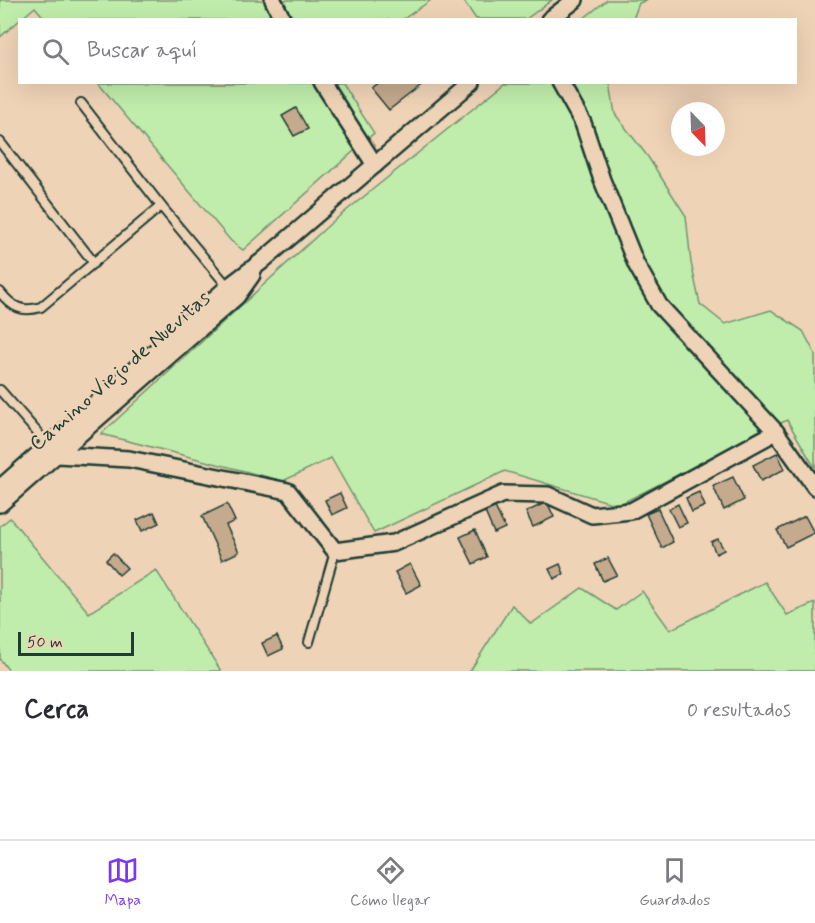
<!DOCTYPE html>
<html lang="es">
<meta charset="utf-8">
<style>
body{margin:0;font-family:Mynerve,sans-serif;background:#f7f7f7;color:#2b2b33}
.compass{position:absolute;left:671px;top:102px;width:54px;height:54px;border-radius:50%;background:#fff;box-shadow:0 6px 24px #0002;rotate:157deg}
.scale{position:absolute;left:18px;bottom:15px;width:116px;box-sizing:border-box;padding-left:6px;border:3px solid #1f3d34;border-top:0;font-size:16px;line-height:21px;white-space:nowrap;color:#1f3d34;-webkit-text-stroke:4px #efd3b6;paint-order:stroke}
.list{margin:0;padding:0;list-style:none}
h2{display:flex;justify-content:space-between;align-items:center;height:78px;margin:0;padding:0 24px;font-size:26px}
h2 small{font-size:20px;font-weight:400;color:#7c7c81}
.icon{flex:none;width:33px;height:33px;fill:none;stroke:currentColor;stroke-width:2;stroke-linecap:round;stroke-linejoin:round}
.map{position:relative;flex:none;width:815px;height:671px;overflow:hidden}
.search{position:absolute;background:#fff;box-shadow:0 6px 24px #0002;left:18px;right:18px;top:18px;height:66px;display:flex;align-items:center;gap:15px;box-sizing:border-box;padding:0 21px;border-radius:0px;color:#7c7c81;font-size:22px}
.sheet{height:168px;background:#fff}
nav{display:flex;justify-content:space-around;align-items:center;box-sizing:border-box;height:84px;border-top:2px solid #e1e1e2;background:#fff;font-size:16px;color:#7c7c81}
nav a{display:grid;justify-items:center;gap:3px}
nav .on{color:#7c3aed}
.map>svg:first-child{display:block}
</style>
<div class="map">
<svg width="815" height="671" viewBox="0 0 815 671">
<rect width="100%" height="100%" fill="#efd3b6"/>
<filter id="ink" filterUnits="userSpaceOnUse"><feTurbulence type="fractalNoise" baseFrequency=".0167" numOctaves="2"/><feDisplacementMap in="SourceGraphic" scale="12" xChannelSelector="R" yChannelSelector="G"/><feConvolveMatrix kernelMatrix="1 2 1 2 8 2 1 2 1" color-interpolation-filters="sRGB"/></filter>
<g filter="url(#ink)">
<g fill="#c0edab" stroke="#709570" stroke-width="1.5">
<path d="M0 0H431L402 20H46L35 7 0 37Z"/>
<path d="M463 0H552L526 19H476Z"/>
<path d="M607 0H648L639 3 633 19H583Z"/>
<path d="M98 83H342L374 133 243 250 231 241Z"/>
<path d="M505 83H610L615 114 648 157 686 216 691 263 700 304 725 324 771 310 803 331 815 354V468L787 420 618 505 505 471 374 533 331 458 283 481 101 434 331 223Z"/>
<path d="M10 518 89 613 156 570 221 671H9L0 659V526Z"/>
<path d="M765 582 787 615 815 603V671H470L512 605 531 624 582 588 616 610 642 591 670 630Z"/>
</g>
<g fill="#c5aa8d" stroke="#1f3d34" stroke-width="1.5">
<path d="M379 82H424V83L389 110 371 88Z"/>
<path d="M296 108 308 129 294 136 282 116Z"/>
<path d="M777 453 785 469 761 481 753 465Z"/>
<path d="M733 477 744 500 724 510 713 486Z"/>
<path d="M699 492 705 506 692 512 686 498Z"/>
<path d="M340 493 347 508 332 515 325 500Z"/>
<path d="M547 502 554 517 533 527 526 512Z"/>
<path d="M227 504 235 521 226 525 239 552 222 560 202 516Z"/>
<path d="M678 504 687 523 678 527 669 509Z"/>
<path d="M495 507 505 528 494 533 485 512Z"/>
<path d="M658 509 673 542 662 548 646 514Z"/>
<path d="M154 512 159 523 142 531 137 520Z"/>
<path d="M805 516 814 533 786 547 777 530Z"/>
<path d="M475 530 487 557 473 564 460 537Z"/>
<path d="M718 539 724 550 716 554 711 542Z"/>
<path d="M113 553 127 568 119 575 106 560Z"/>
<path d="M608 558 617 575 603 581 595 564Z"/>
<path d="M410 564 421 585 406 593 395 572Z"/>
<path d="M560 564 564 574 554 579 549 569Z"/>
<path d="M277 636 283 649 268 656 262 643Z"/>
</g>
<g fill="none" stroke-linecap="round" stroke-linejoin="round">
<defs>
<g id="service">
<path d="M81 103 161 206 229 288"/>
<path d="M0 142 94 263"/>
<path d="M0 292C12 307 22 313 41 307L161 206"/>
<path d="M0 390 50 447"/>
<path d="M309 642 335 551"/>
</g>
<g id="minor">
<path d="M273 0 283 20"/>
<path d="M549 20 575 0"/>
<path d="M322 82 375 165"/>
<path d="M560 82 583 123 602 180 636 264 659 305 776 432 815 487"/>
<path d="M57 455 129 459 288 491 335 551 394 543 503 494 548 495 592 515 631 511 776 432"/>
<path d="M0 488 228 287 261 262 472 82"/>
<path d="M0 504 237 296 252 275"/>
</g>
</defs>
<use href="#service" stroke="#1f3d34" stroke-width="12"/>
<use href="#minor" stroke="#1f3d34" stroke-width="20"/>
<use href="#service" stroke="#efd3b6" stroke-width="8"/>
<use href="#minor" stroke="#efd3b6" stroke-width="15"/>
</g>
</g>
<g text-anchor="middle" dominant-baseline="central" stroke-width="5" stroke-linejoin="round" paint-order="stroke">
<g font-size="21" fill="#1f3d34" stroke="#efd3b6">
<text transform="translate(120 371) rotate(-41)">Camino Viejo de Nuevitas</text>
</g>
</g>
</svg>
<svg class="compass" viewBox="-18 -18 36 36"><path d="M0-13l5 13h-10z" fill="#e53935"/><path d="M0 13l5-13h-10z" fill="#7c7c81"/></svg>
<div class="scale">50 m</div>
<div class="search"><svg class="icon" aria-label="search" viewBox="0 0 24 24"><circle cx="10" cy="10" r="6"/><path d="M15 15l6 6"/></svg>Buscar aquí</div>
</div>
<section class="sheet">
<h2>Cerca<small>0 resultados</small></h2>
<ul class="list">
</ul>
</section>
<nav>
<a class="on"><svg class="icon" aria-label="map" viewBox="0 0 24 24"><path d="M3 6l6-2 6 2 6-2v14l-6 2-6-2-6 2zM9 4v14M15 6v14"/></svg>Mapa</a>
<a><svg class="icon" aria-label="directions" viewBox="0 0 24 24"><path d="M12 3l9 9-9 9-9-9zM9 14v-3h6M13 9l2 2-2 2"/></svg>Cómo llegar</a>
<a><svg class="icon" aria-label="saved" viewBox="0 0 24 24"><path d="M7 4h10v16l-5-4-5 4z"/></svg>Guardados</a>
</nav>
